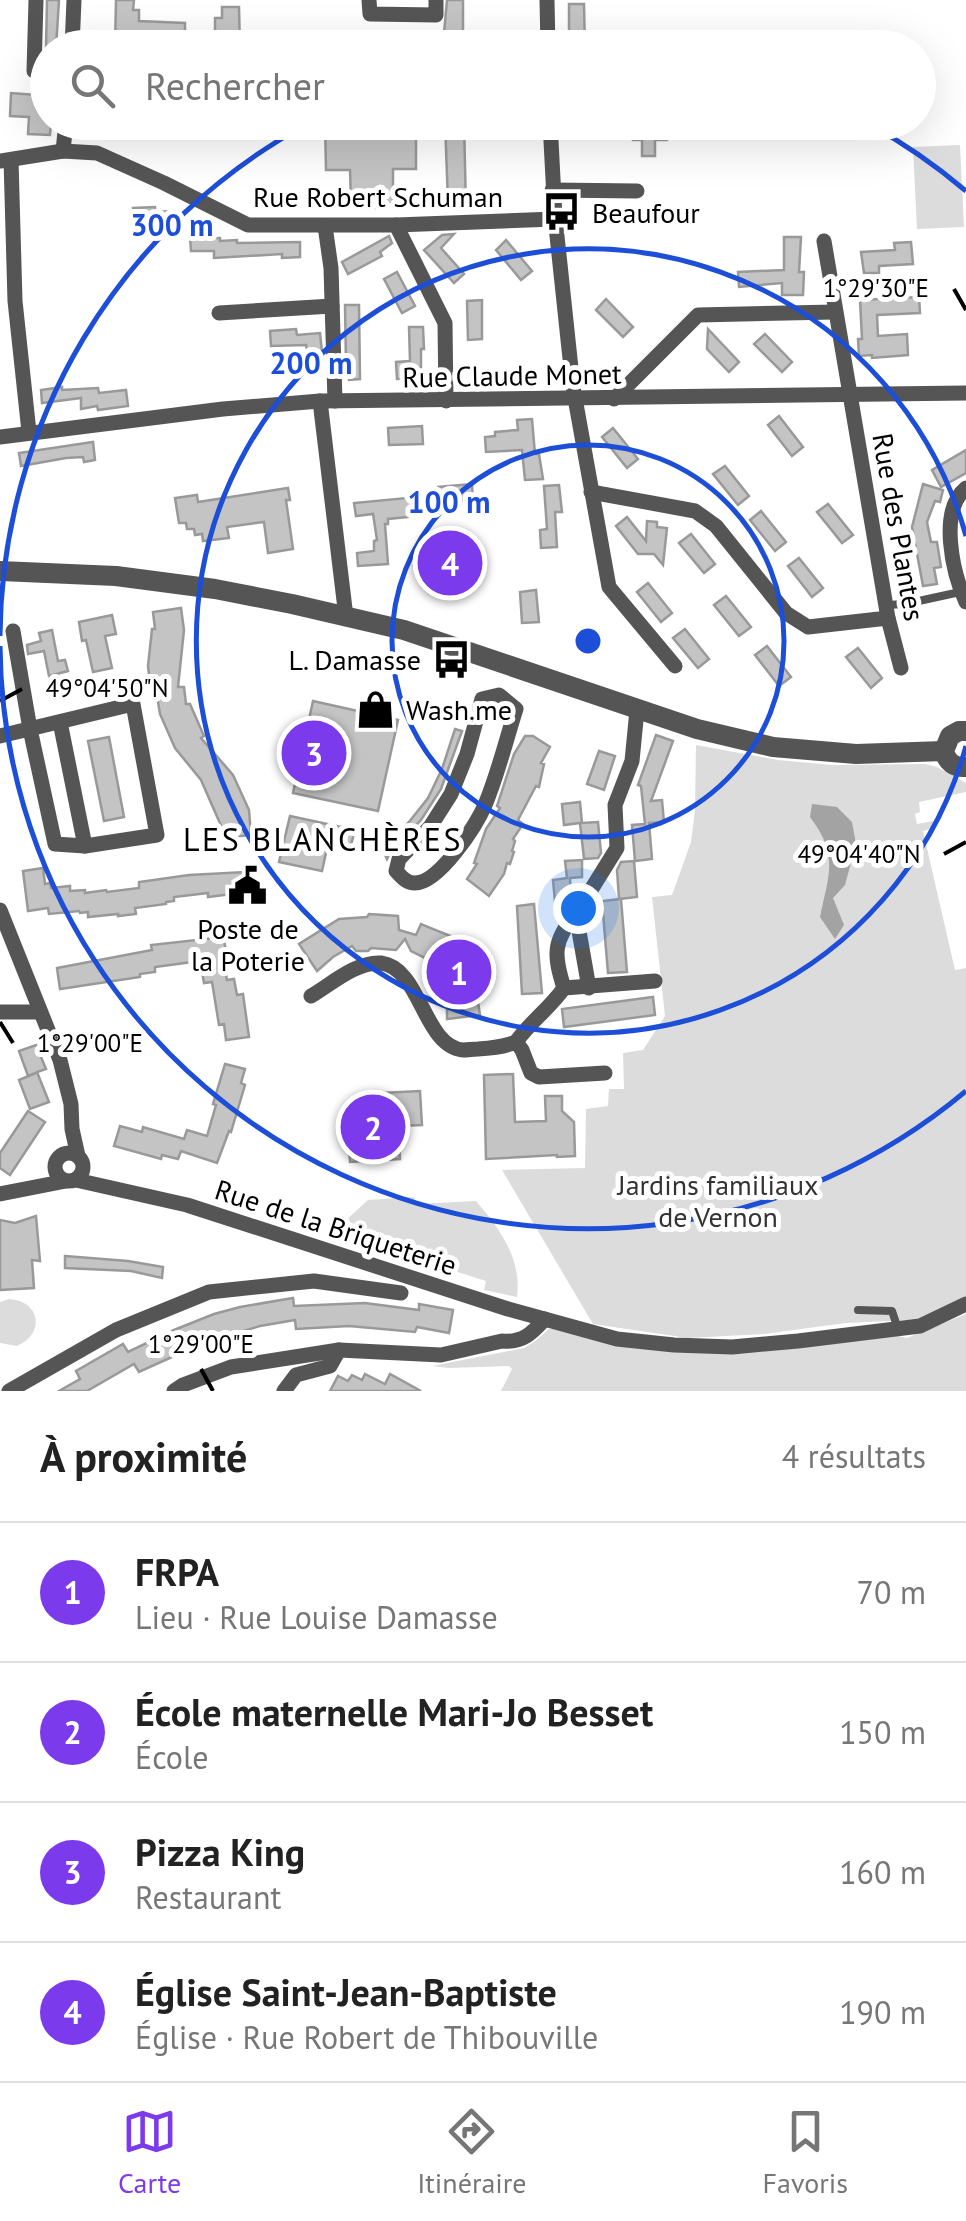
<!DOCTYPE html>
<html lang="fr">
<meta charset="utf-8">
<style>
body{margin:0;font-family:"PT Sans",sans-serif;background:#f6f6f6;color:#222}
.you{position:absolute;left:578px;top:908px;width:35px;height:35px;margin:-25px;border:8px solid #fff;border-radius:50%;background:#1a73e8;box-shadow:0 0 0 15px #1a73e833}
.badge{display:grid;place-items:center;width:65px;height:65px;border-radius:50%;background:#7c3aed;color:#fff;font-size:32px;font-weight:700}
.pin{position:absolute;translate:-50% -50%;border:5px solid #fff;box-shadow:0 2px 10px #0006}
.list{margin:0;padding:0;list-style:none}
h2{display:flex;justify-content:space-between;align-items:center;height:130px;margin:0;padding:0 40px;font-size:42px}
h2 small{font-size:32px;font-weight:400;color:#767676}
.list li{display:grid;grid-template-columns:65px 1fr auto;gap:30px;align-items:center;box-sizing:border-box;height:140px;padding:0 40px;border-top:2px solid #e0e0e0}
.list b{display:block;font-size:38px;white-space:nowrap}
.list p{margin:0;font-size:32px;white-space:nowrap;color:#767676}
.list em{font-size:32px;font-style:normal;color:#767676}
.icon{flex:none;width:55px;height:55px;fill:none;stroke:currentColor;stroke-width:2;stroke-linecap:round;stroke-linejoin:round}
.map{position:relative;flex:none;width:966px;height:1391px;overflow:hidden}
.search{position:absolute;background:#fff;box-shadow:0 10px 40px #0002;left:30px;right:30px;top:30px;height:110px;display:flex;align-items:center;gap:25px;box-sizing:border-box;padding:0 35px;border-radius:55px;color:#767676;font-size:38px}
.sheet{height:690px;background:#fff}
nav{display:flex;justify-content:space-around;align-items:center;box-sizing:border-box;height:140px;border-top:2px solid #e0e0e0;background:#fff;font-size:28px;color:#767676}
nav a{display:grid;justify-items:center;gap:5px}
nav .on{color:#7c3aed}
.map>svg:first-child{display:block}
</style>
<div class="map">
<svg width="966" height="1391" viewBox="0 0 966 1391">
<rect width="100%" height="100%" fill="#fff"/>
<g fill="#dcdcdc">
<path d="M960 145 964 227 917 229 913 147Z"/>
<path d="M696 745 778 760 832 765 925 764 937 767 966 783V792L919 802 920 812 915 814 917 824 933 821 935 828 923 831 955 970 966 968V1302L914 1320 846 1323 764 1334 688 1338 593 1324 502 1170 585 1168 586 1109 608 1106 609 1089H624L623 1053 643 1050 665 1016 652 897 672 895 691 842 695 810Z"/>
<path d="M414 1197 417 1204 476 1201C500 1229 522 1259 517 1297L484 1290 486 1281 448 1269 445 1276H442L396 1261 398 1252 334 1231 368 1200Z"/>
<path d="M9 1299C40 1301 46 1333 17 1346L0 1343V1302Z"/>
<path d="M966 1314V1391H501L512 1369 509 1366 449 1368 432 1366 524 1348 534 1342 549 1329H559L618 1344 898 1336 907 1338Z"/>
</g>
<path fill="#a3a3a3" d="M812 804 837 807 852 822 856 844 845 885 833 898 844 925 835 939 820 917C829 874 839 855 810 817Z"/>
<g fill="#c4c4c4" stroke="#999" stroke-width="2.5">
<path d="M47 0H59L56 48H46Z"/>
<path d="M116 0H134L133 10H139V21L185 23V38H162V47L115 48Z"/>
<path d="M447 0H463V48H428V33H444Z"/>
<path d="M569 4H584L585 48H569Z"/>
<path d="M222 7H239L240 48H223V33H215V18H222Z"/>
<path d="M37 91 48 92V122H51L50 135 28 134 29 117 10 116 11 93 37 95Z"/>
<path d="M325 122H416V169H393V203L377 204V208H367V204H351L350 170H326Z"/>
<path d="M445 122H464L466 209H453V203H448Z"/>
<path d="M633 126H667V140H655V156H642V140H633Z"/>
<path d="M155 207V212L174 211 175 227 155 228V222L134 223 133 208Z"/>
<path d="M454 234 441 248 464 274 454 283 424 250 442 235Z"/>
<path d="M214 236 212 238H220V241L237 240V243L300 242V257L282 258V254L214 258V251H191L190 237Z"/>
<path d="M389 236 392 243 380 252 382 256 348 274 342 262Z"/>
<path d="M784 237H801L799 272H804L803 295H782V283L739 287 738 272 784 270Z"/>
<path d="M506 240 532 271 521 280 496 250Z"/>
<path d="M911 242 913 264 879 266V273H864L861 252 895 250 894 243Z"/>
<path d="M397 272 415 306 402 313 384 279Z"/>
<path d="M919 297 920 313 877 315 878 336 907 334 908 355 872 358V355L859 356 858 339H862L860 300Z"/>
<path d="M606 299 633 327 623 337 596 310Z"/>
<path d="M482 300V339L468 340 467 301Z"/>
<path d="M345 305H359L360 379 349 380 348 364H346Z"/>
<path d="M409 327H423L424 349H421V368H415L416 378 397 379 396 362 410 361Z"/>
<path d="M296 329 297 335 320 333 323 361 309 362 306 345 271 346 270 331Z"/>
<path d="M708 329 739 362 729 372 707 349Z"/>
<path d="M765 334 792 362 782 372 754 344Z"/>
<path d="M62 387V390L98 388 99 393 126 390 128 406 98 410 97 406 81 409V398L42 403 41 390Z"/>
<path d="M779 416 803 447 792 456 768 425Z"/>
<path d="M532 419 535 454H539L543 479 525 480 522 450 486 452 485 437 495 436V432L518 430 517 420Z"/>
<path d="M422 426 423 444 389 445 388 428Z"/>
<path d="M613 428 638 459 627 468 602 437Z"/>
<path d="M93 442 95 460 84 462 83 457 66 458 21 466 19 453Z"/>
<path d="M966 450V473L941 487 932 470Z"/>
<path d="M725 466 749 496 738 505 713 474Z"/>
<path d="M472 484 473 500 440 503 438 487Z"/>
<path d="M923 484 943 490 940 502 935 501 927 522 931 542H937L941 567 934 568 937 584 923 586 912 527Z"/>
<path d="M559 485 562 512H555L557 547 541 548 540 530 547 529 544 486Z"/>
<path d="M288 488 290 500H286L293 549 268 553 264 522 227 527 229 538 203 541 202 534 195 535 194 529H187L186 523H179L175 498 197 495 198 502Z"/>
<path d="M417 497 419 516 388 519V524H385L388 564 358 566 357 553 374 551V541L377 540 373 514 356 516 354 503Z"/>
<path d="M828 504 853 535 842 543 817 512Z"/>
<path d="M761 511 786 542 775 551 750 520Z"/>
<path d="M627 517 646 541 647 521 657 522V527L667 528 663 565 654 554H638L616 526Z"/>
<path d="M691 534 715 564 704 573 679 543Z"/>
<path d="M466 536 470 543 480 546 478 556 482 563 474 567 471 579 460 576 430 592 438 570 415 565 443 549 447 537 458 540Z"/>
<path d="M799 558 823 588 812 597 788 566Z"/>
<path d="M648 583 672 613 661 622 637 592Z"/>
<path d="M536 590 539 622 522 623 520 592Z"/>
<path d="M726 596 751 627 739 636 714 605Z"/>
<path d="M181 608 184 630 178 687H184L186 704H190L204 736 201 738 233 775 249 810 251 835 224 838 222 828 201 780 175 748 160 714 156 690 151 691 148 666 152 629H155L153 612Z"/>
<path d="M112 615 116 634 105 636 112 668 93 672 86 640 82 641 79 622Z"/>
<path d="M685 629 709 659 698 668 673 638Z"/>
<path d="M52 630 58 661 65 660 68 671 49 676 44 651 28 654 27 645 41 641 39 633Z"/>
<path d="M767 646 791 677 779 686 755 655Z"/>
<path d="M858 648 882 678 871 688 846 657Z"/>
<path d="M313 701 398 720 378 811 293 793Z"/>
<path d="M455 729 462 731 441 789 421 820 391 851 387 859 382 848 409 822 428 798 442 769Z"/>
<path d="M656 735 673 741 651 801 662 800 664 822 649 823 652 859 635 861 632 825 645 824 641 786 638 785Z"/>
<path d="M525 736H533L550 747 541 763 544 764 539 787 536 786 518 820 523 824 513 839 515 841 512 851 514 852 510 864 507 863 504 874 489 896 467 879 477 864 474 863 486 829 500 808 497 806 514 754Z"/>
<path d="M109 737 124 817 104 821 88 741Z"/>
<path d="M599 751 615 756 604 790 587 784Z"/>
<path d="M580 802 582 823 598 822 601 853 598 858 584 859 580 823 564 825 562 804Z"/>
<path d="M290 816 355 830 350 849 328 844 322 871 279 862Z"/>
<path d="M582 860V877L570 878 571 901 555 902 553 880 567 878 565 861Z"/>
<path d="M634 861 637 897 619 899 617 870 621 862Z"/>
<path d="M43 868 45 884 50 883 51 888 70 886V891L85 890V893L106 890 107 892 139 888V882L189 875 245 872 248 892 208 897V893L174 897V901L166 902V904L135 908 136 914 118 916V914L88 917V912L80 913 79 911 49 914 48 908 28 911 23 871Z"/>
<path d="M621 899 627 972 608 973 602 901Z"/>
<path d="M534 904 542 993 522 994 517 906Z"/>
<path d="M369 914 398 916 399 930 416 935 421 924 465 942 456 959 465 958 467 969H473L480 1015 447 1019V997L443 967 411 951 405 939 396 950 371 948 368 951H356L352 946 333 957 317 971 299 944 339 919 367 917Z"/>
<path d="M214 938 215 941 224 940 227 956 223 957 227 980 234 979 237 995 243 994 249 1037 226 1040 224 1024 219 1025 212 982 204 983 200 961 155 967V972L140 974V977L60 989 57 968 152 950 151 945Z"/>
<path d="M653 997 655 1015 564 1027 562 1009Z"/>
<path d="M36 1045 46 1069 37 1072 49 1102 30 1109 19 1080 36 1073 28 1076 19 1051Z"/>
<path d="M225 1064 245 1069 241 1083 245 1085 231 1132 229 1131 217 1163 181 1151 178 1159 162 1155 161 1159 114 1146 120 1126 142 1132 143 1127 184 1139 187 1130 207 1136 216 1105 213 1104Z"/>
<path d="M513 1074 515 1122 546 1121 545 1096H562V1111L574 1122 575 1156 557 1157V1155L486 1159 484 1075Z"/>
<path d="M420 1091 422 1125 399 1126 400 1159 350 1162 347 1112 382 1110 381 1093Z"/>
<path d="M28 1111 45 1122 10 1175 0 1168V1153Z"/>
<path d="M36 1216 40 1261 32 1260 34 1288 0 1290V1220L15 1223Z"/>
<path d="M65 1256 128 1261 163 1267 162 1278 131 1271 65 1268Z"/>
<path d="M293 1298 294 1306 365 1303 419 1310V1304L453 1310 449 1333 417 1327 415 1332 349 1326 296 1329 295 1320 260 1326 203 1343 139 1372 134 1364 87 1391H59L80 1379 76 1371 123 1344 128 1352 174 1330 214 1314 240 1307Z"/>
<path d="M365 1374 385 1384 390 1374 421 1391H330L338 1376 348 1381 352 1375 362 1380Z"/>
</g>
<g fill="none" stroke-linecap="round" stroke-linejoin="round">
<g stroke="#555" stroke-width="8">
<path d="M886 605 905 604 960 592"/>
<path d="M858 1310 892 1311 898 1329"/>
</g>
<g stroke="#555" stroke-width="15">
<path d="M36 0 34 71 48 72"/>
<path d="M369 0 370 14 436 15V0"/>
<path d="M547 0 548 48"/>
<path d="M72 48 74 0"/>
<path d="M550 122 555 217 573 387 609 587 675 666"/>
<path d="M63 151 66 122"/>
<path d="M11 160 15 301 29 432"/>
<path d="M0 161 63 151 97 153 164 183 248 225H396L555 219"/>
<path d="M552 190 637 191"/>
<path d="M396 225 445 323 446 401"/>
<path d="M325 226 331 268 335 401"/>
<path d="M824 241 888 618 901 668"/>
<path d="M219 313 332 306"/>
<path d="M614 399 698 315 835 312"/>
<path d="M320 401 346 617"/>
<path d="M0 437 223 409 320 401 966 393"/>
<path d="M966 488C938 511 953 574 966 602"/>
<path d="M591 492 695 511 716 526 786 613 808 627 888 618"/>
<path d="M499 695 516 709C506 740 498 774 485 805 476 826 439 883 415 883 406 883 402 877 396 871L399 859 430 827 451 794 467 754 482 699Z"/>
<path d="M60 722 85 846"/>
<path d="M0 736C44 725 89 715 133 704L157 835 85 846 55 844 30 729 13 631"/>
<path d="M0 910 60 1060 71 1104 72 1129 78 1156"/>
<path d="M576 914 617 848 615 805 632 761 637 710"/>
<path d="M564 988C550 1008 530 1022 516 1042L522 1050 531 1073 539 1077 605 1073"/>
<path d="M589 988 576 914C552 941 554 956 564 988L655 981"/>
<path d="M311 996C330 985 357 961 381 963 421 968 423 1046 463 1050 468 1050 473 1049 478 1049 492 1048 503 1047 516 1042"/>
<path d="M0 1012H40"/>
<circle cx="69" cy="1167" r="14"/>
<path d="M76 1180 187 1205 508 1309 617 1339 674 1345 732 1347 798 1341 920 1326 966 1304"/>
<path d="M0 1194 66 1181"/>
<path d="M9 1391 116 1330 209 1292 314 1281 401 1293"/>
<path d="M174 1391 183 1385 231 1367 339 1350 441 1355 502 1341C523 1343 532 1333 545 1319"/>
<path d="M284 1391 296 1375 330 1366 339 1350"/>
</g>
<g stroke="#555" stroke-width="20">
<path d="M0 571 116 576 215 589 292 604 404 630 697 729 773 747 856 754 944 751"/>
<path d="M966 731H959L950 736 944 751C947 762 954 768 966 767"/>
</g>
</g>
<path fill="none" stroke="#000" stroke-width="4" d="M954 289 966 310M0 701 22 689M944 854 966 842M0 1022 13 1043M201 1369 213 1391"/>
<g fill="none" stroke="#1d4ed8" stroke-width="5">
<circle cx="588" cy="641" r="196"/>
<path d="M966 746A392 392 0 1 1 966 536"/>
<path d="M966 1091A588 588 0 0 1 0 646M0 636A588 588 0 0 1 307 124M869 124A588 588 0 0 1 966 191"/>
</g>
<defs>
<symbol id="bus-bare" viewBox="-9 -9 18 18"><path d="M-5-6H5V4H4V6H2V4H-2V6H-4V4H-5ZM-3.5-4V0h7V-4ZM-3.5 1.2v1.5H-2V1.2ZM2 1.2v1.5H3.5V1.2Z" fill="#000" stroke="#fff" stroke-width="2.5" paint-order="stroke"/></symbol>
<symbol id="shop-bare" viewBox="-9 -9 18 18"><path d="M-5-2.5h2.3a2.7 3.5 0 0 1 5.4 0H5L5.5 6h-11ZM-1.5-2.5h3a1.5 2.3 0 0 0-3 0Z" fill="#000" stroke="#fff" stroke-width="2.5" paint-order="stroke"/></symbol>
<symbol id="civic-bare" viewBox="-9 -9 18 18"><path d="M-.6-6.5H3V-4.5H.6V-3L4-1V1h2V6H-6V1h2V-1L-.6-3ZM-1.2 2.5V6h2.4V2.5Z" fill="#000" stroke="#fff" stroke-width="2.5" paint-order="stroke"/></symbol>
</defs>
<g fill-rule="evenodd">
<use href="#bus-bare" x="534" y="184" width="55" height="55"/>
<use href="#bus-bare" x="424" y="632" width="55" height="55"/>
<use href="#shop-bare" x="348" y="682" width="55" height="55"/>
<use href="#civic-bare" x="220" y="858" width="55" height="55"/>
</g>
<g text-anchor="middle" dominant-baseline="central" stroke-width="10" stroke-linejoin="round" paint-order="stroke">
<g font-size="28" fill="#000" stroke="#fff">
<text x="378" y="196">Rue Robert Schuman</text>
<text transform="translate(512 375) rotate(-1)">Rue Claude Monet</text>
<text transform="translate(899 527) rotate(80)">Rue des Plantes</text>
<text transform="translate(336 1227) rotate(18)">Rue de la Briqueterie</text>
</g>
<g font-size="28" fill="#000" stroke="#fff" text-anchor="start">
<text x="592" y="212">Beaufour</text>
<text x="421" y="659" text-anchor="end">L. Damasse</text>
<text x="406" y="709">Wash.me</text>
<text x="248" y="928" text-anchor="middle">Poste de<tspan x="248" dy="32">la Poterie</tspan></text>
</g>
<g font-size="28" fill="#333" stroke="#fff">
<text x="718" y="1184">Jardins familiaux<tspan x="718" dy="32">de Vernon</tspan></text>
</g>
<g font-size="32" letter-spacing="2.5" fill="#000" stroke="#fff">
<text x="323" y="839">LES BLANCHÈRES</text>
</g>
</g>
<g font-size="25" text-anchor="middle" fill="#000" stroke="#fff" stroke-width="10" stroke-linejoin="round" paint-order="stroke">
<text x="876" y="297">1°29'30"E</text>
<text x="107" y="697">49°04'50"N</text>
<text x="859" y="863">49°04'40"N</text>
<text x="90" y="1052">1°29'00"E</text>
<text x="201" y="1353">1°29'00"E</text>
</g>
<circle cx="588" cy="641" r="15" fill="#1d4ed8" stroke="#fff" stroke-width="5"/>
<g font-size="30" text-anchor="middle" font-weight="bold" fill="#1d4ed8" stroke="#fff" stroke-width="10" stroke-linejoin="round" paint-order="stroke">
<text x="172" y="236">300 m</text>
<text x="311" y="374">200 m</text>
<text x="449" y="513">100 m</text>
</g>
</svg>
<div class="you"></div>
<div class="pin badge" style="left:459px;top:972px">1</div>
<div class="pin badge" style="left:373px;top:1127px">2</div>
<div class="pin badge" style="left:314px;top:753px">3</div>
<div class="pin badge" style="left:450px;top:563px">4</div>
<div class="search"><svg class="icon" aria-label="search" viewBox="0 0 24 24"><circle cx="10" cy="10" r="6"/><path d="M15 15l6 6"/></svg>Rechercher</div>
</div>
<section class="sheet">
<h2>À proximité<small>4 résultats</small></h2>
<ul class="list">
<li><span class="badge">1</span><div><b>FRPA</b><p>Lieu · Rue Louise Damasse</p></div><em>70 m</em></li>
<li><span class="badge">2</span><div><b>École maternelle Mari-Jo Besset</b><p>École</p></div><em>150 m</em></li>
<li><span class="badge">3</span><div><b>Pizza King</b><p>Restaurant</p></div><em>160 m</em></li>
<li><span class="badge">4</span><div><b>Église Saint-Jean-Baptiste</b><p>Église · Rue Robert de Thibouville</p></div><em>190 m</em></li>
</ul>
</section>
<nav>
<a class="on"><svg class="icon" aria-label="map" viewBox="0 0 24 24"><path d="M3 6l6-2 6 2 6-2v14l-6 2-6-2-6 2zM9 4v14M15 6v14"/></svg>Carte</a>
<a><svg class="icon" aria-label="directions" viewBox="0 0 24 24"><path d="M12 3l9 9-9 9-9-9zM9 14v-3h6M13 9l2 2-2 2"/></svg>Itinéraire</a>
<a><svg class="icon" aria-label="saved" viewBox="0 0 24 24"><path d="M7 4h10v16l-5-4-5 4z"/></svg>Favoris</a>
</nav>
